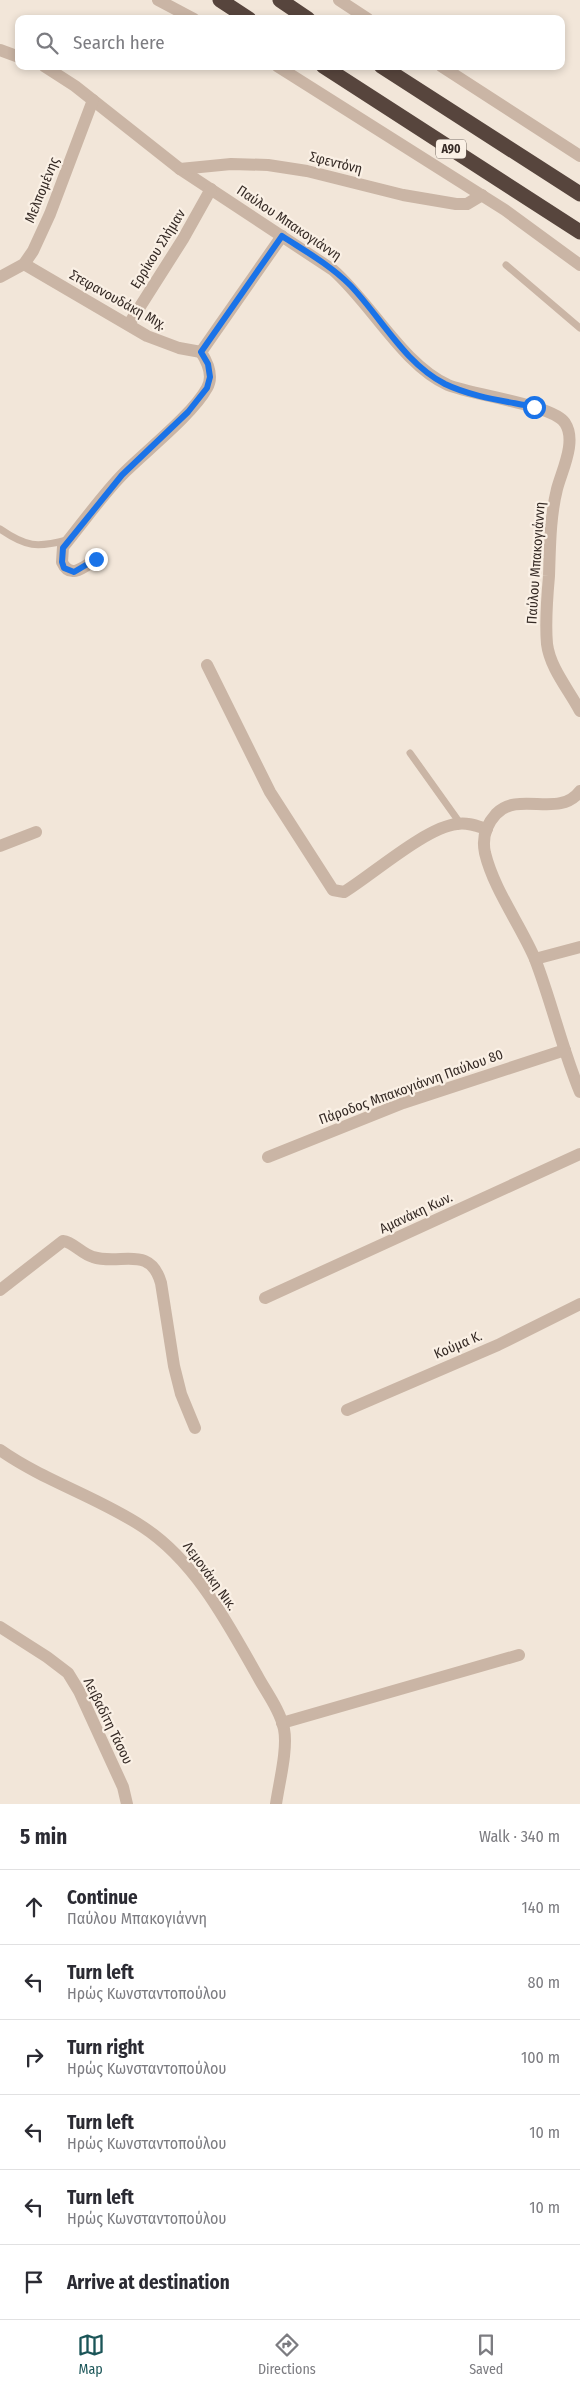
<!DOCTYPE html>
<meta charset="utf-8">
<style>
body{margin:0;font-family:"Fira Sans Condensed",sans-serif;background:#f7f7f7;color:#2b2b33}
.stop{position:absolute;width:15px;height:15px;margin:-11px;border:4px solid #1a73e8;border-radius:50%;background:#fff}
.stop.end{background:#1a73e8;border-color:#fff;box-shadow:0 1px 5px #0008}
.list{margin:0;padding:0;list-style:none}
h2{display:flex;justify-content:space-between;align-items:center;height:65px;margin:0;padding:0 20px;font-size:21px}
h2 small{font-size:16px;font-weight:400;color:#7c7c81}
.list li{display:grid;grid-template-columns:32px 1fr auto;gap:15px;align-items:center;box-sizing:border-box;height:75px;padding:0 20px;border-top:1px solid #e1e1e2}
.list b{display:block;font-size:19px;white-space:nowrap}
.list p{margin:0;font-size:16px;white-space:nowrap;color:#7c7c81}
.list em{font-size:16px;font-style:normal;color:#7c7c81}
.icon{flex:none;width:28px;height:28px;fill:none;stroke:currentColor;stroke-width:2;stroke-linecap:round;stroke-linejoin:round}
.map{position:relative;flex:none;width:580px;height:1804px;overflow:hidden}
.search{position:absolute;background:#fff;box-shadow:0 2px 8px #0003;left:15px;right:15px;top:15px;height:55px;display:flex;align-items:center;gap:12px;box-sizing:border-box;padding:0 18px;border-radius:10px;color:#7c7c81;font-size:19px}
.sheet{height:515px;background:#fff}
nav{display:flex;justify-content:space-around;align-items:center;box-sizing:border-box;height:70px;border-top:1px solid #e1e1e2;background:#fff;font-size:14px;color:#7c7c81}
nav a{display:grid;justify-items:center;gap:2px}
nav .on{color:#1b5558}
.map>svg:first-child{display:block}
</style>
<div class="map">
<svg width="580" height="1804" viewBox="0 0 580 1804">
<rect width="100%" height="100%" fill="#f2e6d9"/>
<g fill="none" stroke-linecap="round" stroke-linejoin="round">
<g stroke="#cab5a5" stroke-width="7">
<path d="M506 265 580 328"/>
<path d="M0 529C26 547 37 548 67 540"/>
<path d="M410 753 460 823"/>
</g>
<g stroke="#cab5a5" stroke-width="12">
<path d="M158 0 194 19"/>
<path d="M339 0 368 19"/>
<path d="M0 50 19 57"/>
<path d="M44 66 75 86 180 169 333 270C371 303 403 365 448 385 472 395 554 405 565 423 577 441 562 470 557 489 550 517 550 547 549 576 547 598 545 622 547 644 550 668 569 690 580 711"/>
<path d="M277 66 505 210 580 265"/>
<path d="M441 66 580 156"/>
<path d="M180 169 231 164 268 165 307 171 403 195 456 204H467L482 195"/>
<path d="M24 264 147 336 179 348 201 352"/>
<path d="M0 277 24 264 33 251 50 214 93 100"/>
<path d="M129 324 183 239 211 189"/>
<path d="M96 559C84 567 70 580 62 562L63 547C82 524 103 494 124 473 146 451 193 414 207 388 214 376 208 363 201 352L282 236"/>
<path d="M207 665 270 792 333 890 344 892C372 875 426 827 457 824 467 822 477 826 487 829"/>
<path d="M580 791C559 819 519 790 496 814 486 825 482 839 485 853 494 890 520 924 535 959 552 1003 562 1049 580 1092"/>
<path d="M0 846 36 832"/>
<path d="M535 959 580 947"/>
<path d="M268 1157 403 1103 565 1050"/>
<path d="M0 1290 63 1241C73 1242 82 1254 93 1257 120 1266 150 1244 161 1283L174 1366 181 1394 195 1428"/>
<path d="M265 1298 580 1154"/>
<path d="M347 1410 498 1345 580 1304"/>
<path d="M0 1450C44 1481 98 1497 143 1527 195 1561 227 1622 257 1675 266 1692 280 1710 284 1729 288 1749 279 1783 276 1804"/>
<path d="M0 1627 47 1657 68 1673 79 1691 123 1787 127 1804"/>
<path d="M282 1723 519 1655"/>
</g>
<g stroke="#57453d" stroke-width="15">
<path d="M220 0 249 19"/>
<path d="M280 0 308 19"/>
<path d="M323 66 580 232"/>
<path d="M381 66 580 194"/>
</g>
</g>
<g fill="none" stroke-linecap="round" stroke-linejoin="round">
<path stroke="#1a73e8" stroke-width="6" d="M96 559 74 572 64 568 62 562 63 548 122 475 188 412 207 388 210 377 208 364 201 352 282 236C305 251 330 265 350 285 381 317 404 363 445 384 472 397 505 401 534 407"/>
</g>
<g text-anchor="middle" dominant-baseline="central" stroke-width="4.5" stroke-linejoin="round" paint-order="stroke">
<rect fill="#faf0e5" stroke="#71665f" stroke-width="1" x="436" y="139.5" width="30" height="19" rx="4"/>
<g font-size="12" font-weight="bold" fill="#362b26">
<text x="451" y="149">Α90</text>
</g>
<g font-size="14" fill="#362b26" stroke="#faf0e5">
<text transform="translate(336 163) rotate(14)">Σφεντόνη</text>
<text transform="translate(42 190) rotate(-68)">Μελπομένης</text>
<text transform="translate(289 223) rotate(34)">Παύλου Μπακογιάννη</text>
<text transform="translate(158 249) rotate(-58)">Ερρίκου Σλήμαν</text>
<text transform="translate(118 300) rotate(29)">Στεφανουδάκη Μιχ.</text>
<text transform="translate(536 563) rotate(-86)">Παύλου Μπακογιάννη</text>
<text transform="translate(411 1087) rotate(-20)">Πάροδος Μπακογιάννη Παύλου 80</text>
<text transform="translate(416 1213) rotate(-25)">Αμανάκη Κων.</text>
<text transform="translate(458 1345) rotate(-23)">Κούμα Κ.</text>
<text transform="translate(210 1576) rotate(54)">Λεμονάκη Νικ.</text>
<text transform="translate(108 1721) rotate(64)">Λειβαδίτη Τάσου</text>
</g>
</g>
</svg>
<div class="stop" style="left:534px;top:407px"></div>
<div class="stop end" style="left:96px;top:559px"></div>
<div class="search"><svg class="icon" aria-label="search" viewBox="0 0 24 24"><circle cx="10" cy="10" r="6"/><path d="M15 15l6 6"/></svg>Search here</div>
</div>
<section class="sheet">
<h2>5 min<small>Walk · 340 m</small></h2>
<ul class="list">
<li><svg class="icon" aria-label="ahead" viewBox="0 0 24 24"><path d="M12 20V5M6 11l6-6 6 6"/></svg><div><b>Continue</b><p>Παύλου Μπακογιάννη</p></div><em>140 m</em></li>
<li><svg class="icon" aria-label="left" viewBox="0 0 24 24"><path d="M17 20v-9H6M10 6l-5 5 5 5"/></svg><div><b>Turn left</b><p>Ηρώς Κωνσταντοπούλου</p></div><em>80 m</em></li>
<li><svg class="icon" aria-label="right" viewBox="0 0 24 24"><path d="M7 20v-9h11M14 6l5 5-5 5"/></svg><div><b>Turn right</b><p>Ηρώς Κωνσταντοπούλου</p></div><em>100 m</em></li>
<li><svg class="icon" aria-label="left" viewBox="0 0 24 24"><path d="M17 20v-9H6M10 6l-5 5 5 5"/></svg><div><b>Turn left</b><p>Ηρώς Κωνσταντοπούλου</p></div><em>10 m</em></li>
<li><svg class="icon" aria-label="left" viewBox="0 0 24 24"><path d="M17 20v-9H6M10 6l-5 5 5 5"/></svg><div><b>Turn left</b><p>Ηρώς Κωνσταντοπούλου</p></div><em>10 m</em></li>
<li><svg class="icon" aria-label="arrive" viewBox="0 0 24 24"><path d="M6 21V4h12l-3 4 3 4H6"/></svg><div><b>Arrive at destination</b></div></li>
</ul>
</section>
<nav>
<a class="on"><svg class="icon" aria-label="map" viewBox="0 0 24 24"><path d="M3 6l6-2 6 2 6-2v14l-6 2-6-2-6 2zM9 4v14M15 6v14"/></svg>Map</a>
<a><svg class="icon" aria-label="directions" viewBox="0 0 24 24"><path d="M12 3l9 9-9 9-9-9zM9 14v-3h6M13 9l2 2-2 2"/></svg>Directions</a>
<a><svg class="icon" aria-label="saved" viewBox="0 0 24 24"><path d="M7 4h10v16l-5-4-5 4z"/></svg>Saved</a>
</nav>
